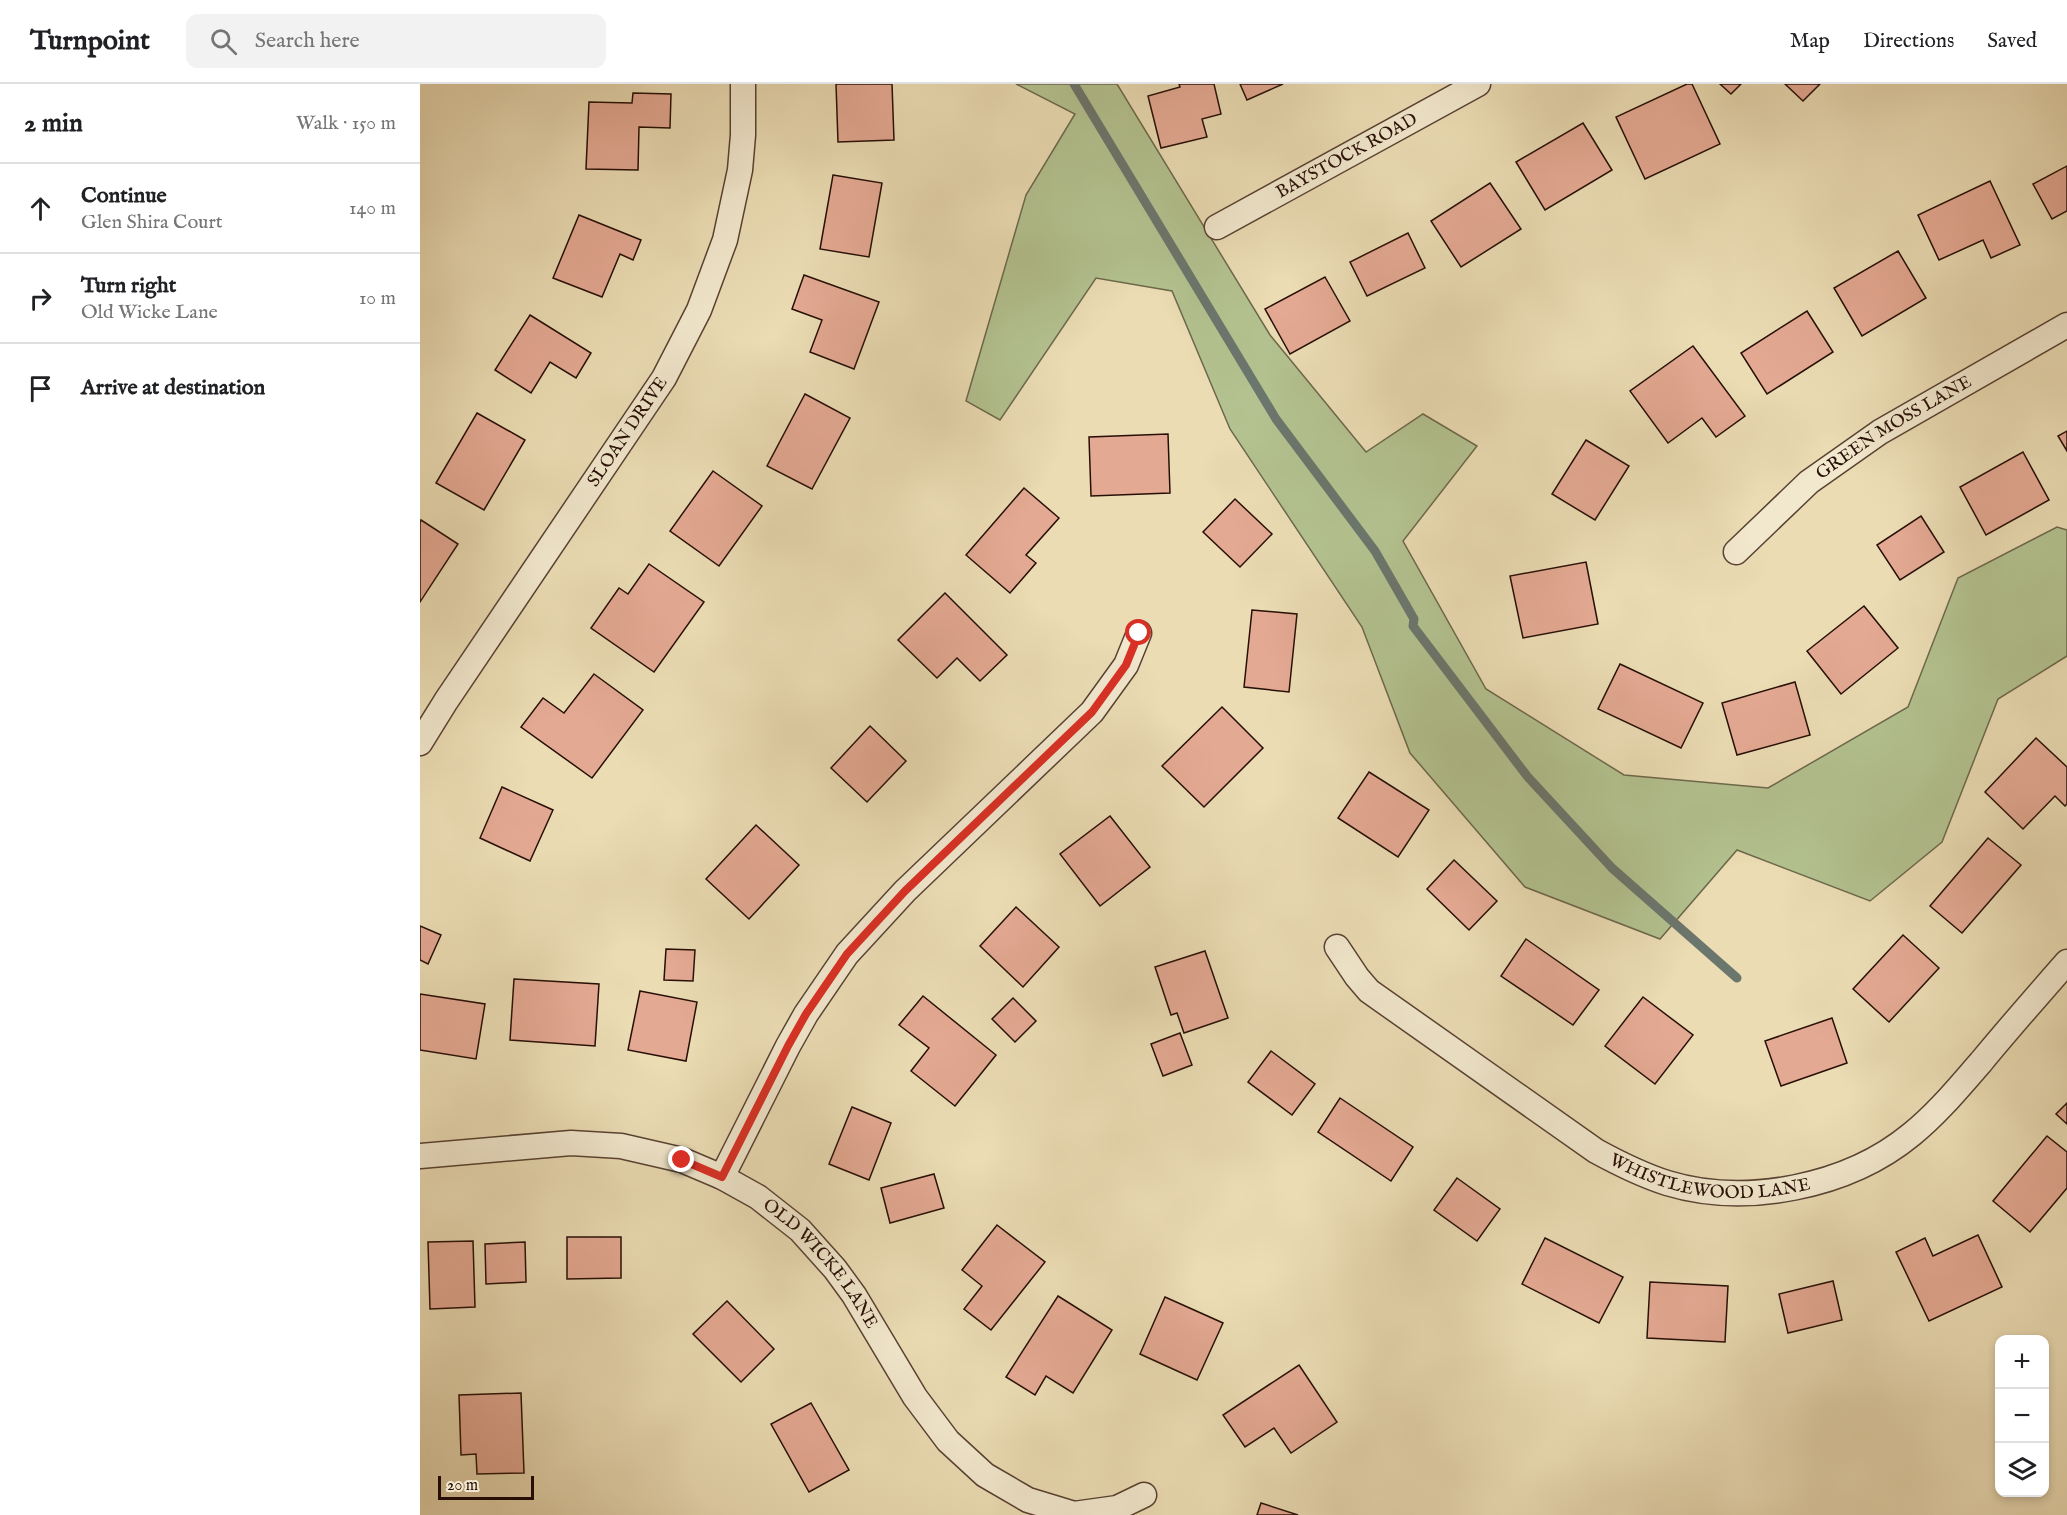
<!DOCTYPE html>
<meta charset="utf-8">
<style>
body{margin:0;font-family:"IM FELL English",serif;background:#f2f2f2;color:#202124}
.controls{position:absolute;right:18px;bottom:18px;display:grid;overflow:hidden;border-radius:12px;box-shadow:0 3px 9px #0003}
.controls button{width:54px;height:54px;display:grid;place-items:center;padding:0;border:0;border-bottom:2px solid #e0e0e0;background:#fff;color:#202124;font:30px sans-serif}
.scale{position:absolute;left:18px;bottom:15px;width:96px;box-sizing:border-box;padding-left:6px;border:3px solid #270f06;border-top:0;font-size:16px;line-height:21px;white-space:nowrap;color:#270f06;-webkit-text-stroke:4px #f2e8ce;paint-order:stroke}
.stop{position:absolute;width:18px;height:18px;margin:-14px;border:4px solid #d93025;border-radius:50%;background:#fff}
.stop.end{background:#d93025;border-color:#fff;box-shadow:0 2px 6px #0008}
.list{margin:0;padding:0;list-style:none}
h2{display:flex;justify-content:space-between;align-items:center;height:78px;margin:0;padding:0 24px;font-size:26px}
h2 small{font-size:20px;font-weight:400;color:#757577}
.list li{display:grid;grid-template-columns:39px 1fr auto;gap:18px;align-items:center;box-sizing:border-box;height:90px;padding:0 24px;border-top:2px solid #e0e0e0}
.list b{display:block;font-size:22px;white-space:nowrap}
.list p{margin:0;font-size:20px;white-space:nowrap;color:#757577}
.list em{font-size:20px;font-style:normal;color:#757577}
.icon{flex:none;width:33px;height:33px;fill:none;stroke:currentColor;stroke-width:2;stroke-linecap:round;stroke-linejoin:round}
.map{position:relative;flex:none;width:1647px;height:1431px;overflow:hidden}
header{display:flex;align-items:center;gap:36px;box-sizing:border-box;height:84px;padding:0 30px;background:#fff;border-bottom:2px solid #e0e0e0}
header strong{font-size:28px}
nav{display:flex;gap:33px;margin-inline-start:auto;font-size:21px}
.search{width:420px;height:54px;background:#f2f2f2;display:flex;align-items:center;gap:15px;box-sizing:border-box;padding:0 21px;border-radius:12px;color:#757577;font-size:22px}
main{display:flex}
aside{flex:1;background:#fff}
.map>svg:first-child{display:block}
</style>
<header>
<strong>Turnpoint</strong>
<div class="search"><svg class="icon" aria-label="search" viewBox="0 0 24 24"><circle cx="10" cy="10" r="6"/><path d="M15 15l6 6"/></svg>Search here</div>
<nav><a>Map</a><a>Directions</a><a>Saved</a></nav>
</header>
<main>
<aside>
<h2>2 min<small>Walk · 150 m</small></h2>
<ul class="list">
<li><svg class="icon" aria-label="ahead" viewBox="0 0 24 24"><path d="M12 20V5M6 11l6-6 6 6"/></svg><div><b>Continue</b><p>Glen Shira Court</p></div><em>140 m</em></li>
<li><svg class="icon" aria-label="right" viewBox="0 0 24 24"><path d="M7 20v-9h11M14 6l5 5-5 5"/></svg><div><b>Turn right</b><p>Old Wicke Lane</p></div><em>10 m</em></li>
<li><svg class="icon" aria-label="arrive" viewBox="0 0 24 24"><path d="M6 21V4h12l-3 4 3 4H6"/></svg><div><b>Arrive at destination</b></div></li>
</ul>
</aside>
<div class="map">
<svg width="1647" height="1431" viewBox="0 0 1647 1431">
<rect width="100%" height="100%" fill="#ebdcb4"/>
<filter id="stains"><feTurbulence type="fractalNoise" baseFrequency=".00333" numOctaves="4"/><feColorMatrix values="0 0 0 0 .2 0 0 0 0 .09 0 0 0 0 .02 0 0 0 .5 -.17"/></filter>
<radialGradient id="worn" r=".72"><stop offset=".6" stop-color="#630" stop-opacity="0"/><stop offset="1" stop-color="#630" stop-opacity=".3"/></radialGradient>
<path fill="#b3c290" stroke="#6d684b" stroke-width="1.5" d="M596 0H697L850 251 946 368 1003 330 1057 362 983 457 1066 605 1204 691 1348 704 1488 623 1538 494 1637 443 1647 446V572L1578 615 1522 758 1450 817 1317 766 1240 855 1105 803 990 669 942 543 810 345 752 207 676 194 580 336 546 317 606 111 655 30Z"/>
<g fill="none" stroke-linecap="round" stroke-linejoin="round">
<path stroke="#6b766d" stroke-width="9" d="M654 0 856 335 955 467 994 535 993 542 1107 692 1192 784 1317 894"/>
</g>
<g fill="#e4a993" stroke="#270f06" stroke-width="1.5">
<path d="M416 0H472L474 56 418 58Z"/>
<path d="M759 0H794L801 30 782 35 787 53 741 64 728 12 760 3Z"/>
<path d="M820 0H863L827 16Z"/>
<path d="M1267 0H1272L1300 60 1225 95 1196 33Z"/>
<path d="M1300 0H1321L1311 10Z"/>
<path d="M1365 0H1400L1383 17Z"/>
<path d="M213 9 251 10 250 44 219 43 218 86 166 85 169 18 212 19Z"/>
<path d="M1163 39 1192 86 1125 126 1096 78Z"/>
<path d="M1647 82V127L1632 135 1613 100Z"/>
<path d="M413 91 462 99 449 173 400 165Z"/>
<path d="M1570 97 1600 161 1571 174 1563 156 1519 176 1498 131Z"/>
<path d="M1070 99 1101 145 1041 183 1011 137Z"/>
<path d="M159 131 221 156 213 176 200 170 182 213 133 194Z"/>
<path d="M988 149 1005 184 947 212 930 178Z"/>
<path d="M1478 167 1506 214 1442 252 1414 204Z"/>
<path d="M384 191 459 218 434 285 390 268 402 236 372 225Z"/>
<path d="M905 193 930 237 870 270 845 225Z"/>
<path d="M1387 227 1413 268 1347 310 1321 269Z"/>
<path d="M110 231 171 269 156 294 130 278 111 309 75 286Z"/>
<path d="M1273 262 1325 332 1296 353 1282 334 1248 359 1210 307Z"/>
<path d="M385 310 430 334 392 405 347 382Z"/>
<path d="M57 329 105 356 64 426 16 399Z"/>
<path d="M1647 347V367L1638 352Z"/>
<path d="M748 350 750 409 671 412 669 353Z"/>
<path d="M1166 356 1209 382 1175 436 1132 410Z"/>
<path d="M1603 368 1629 416 1566 451 1540 403Z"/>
<path d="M293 387 342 422 299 482 250 447Z"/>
<path d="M604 404 639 434 606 471 616 479 590 509 546 471Z"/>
<path d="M815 415 852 450 820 483 783 448Z"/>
<path d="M1501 432 1524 468 1480 496 1457 461Z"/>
<path d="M1 436 38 460 0 518V439Z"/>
<path d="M1166 478 1178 540 1103 554 1090 492Z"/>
<path d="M229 480 284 518 234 588 171 544 199 504 208 510Z"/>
<path d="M525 509 587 571 560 597 537 574 517 594 478 556Z"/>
<path d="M1444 522 1478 564 1421 610 1387 567Z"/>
<path d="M832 526 877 530 869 608 824 603Z"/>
<path d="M1200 580 1283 619 1261 664 1178 625Z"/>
<path d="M174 590 223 626 172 694 101 643 123 614 144 629Z"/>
<path d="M1375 598 1390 651 1317 671 1302 619Z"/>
<path d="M802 623 843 664 784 723 742 682Z"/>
<path d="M450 642 486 677 447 718 411 684Z"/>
<path d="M1616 654 1647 683V720L1645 722 1635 712 1603 745 1565 708Z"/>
<path d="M949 688 1009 726 978 773 918 734Z"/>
<path d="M82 703 133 726 110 777 60 754Z"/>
<path d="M690 732 730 783 680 822 640 770Z"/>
<path d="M336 741 379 781 329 835 286 795Z"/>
<path d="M1568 754 1601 781 1542 849 1510 822Z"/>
<path d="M1034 776 1077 817 1049 846 1007 805Z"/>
<path d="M596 823 639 863 603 903 560 862Z"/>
<path d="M0 842 21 851 8 880 0 876Z"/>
<path d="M1483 851 1519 884 1469 938 1433 905Z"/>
<path d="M1106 855 1179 906 1153 941 1081 892Z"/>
<path d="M246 865 275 866 273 897 244 896Z"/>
<path d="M785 867 808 934 764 949 757 929 751 931 735 883Z"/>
<path d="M94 895 179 900 175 962 90 956Z"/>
<path d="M220 907 277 918 266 977 208 966Z"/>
<path d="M0 910 65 920 56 975 0 966Z"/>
<path d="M503 912 576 971 535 1022 491 987 509 964 479 941Z"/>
<path d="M1223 913 1273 951 1235 1000 1185 962Z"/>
<path d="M593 914 616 937 595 958 572 935Z"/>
<path d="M1412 934 1427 979 1361 1002 1345 957Z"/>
<path d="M760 949 772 981 743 992 731 960Z"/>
<path d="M851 967 895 1000 872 1031 828 998Z"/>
<path d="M920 1014 993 1063 971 1097 898 1048Z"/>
<path d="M1647 1019V1040L1636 1030Z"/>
<path d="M432 1023 471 1039 449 1096 409 1080Z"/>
<path d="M1627 1052 1647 1068V1104L1610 1148 1573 1117Z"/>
<path d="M514 1090 524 1124 470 1139 461 1104Z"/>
<path d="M1037 1094 1080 1125 1057 1157 1014 1126Z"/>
<path d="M577 1141 625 1178 571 1246 544 1225 562 1202 542 1186Z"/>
<path d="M1558 1151 1582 1203 1509 1237 1476 1168 1505 1154 1513 1172Z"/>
<path d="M147 1153H201V1194L147 1195Z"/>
<path d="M1125 1154 1203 1193 1179 1239 1102 1200Z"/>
<path d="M53 1157 55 1223 10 1225 8 1158Z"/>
<path d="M105 1158 106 1198 66 1200 65 1160Z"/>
<path d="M1413 1197 1422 1236 1368 1249 1359 1210Z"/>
<path d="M1230 1198 1308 1202 1305 1258 1227 1254Z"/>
<path d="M638 1212 692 1246 653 1309 626 1292 615 1311 586 1293Z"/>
<path d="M745 1213 803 1239 777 1296 720 1270Z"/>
<path d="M307 1217 354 1265 321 1298 273 1250Z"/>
<path d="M879 1281 917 1338 871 1369 854 1344 825 1363 803 1331Z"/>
<path d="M101 1309 104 1389 57 1390 56 1370 41 1371 39 1311Z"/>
<path d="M391 1319 429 1386 389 1408 351 1340Z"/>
<path d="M841 1419 878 1431H837Z"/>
</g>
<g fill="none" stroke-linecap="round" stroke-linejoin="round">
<defs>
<g id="street">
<path id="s1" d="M797 143 1058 0"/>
<path id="s2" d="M1316 468 1389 398 1460 348 1647 241"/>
<path id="s3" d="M0 659 26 617 244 294 279 226 305 156 320 86 323 51V0"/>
<path id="s4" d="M917 863 937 893 949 907 1176 1067C1198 1079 1222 1091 1247 1099 1326 1123 1428 1103 1492 1050 1518 1029 1539 1003 1561 978 1589 944 1618 911 1647 878"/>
<path id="s5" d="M0 1072 151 1059 201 1062 262 1076 302 1093 338 1113 380 1146 415 1185 434 1211 495 1313 528 1357 565 1391 608 1416 654 1430 697 1424 724 1411"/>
<path d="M302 1093 368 962 386 930 427 870 485 807 672 628 706 581 719 549"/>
</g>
</defs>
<use href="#street" stroke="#584232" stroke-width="27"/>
<use href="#street" stroke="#f2e8ce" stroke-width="24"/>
</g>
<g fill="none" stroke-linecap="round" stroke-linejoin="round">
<path stroke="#d93025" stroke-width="8" d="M262 1076 302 1093 368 962 386 930 427 870 485 807 672 628 706 581 719 549"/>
</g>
<g text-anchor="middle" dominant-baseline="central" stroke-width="4.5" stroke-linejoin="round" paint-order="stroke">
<g font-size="18" fill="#270f06" stroke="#f2e8ce">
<text stroke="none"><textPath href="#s1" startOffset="148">BAYSTOCK ROAD</textPath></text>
<text stroke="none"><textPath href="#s2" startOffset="202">GREEN MOSS LANE</textPath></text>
<text stroke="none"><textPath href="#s3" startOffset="374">SLOAN DRIVE</textPath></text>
<text stroke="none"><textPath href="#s4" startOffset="452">WHISTLEWOOD LANE</textPath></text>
<text stroke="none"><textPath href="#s5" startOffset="441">OLD WICKE LANE</textPath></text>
</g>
</g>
<rect width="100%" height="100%" filter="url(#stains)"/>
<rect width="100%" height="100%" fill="url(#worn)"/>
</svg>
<div class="controls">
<button>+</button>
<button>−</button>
<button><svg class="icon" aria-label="layers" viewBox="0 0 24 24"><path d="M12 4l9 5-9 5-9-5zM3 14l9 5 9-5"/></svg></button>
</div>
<div class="scale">20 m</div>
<div class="stop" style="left:719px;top:549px"></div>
<div class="stop end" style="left:262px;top:1076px"></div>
</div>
</main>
